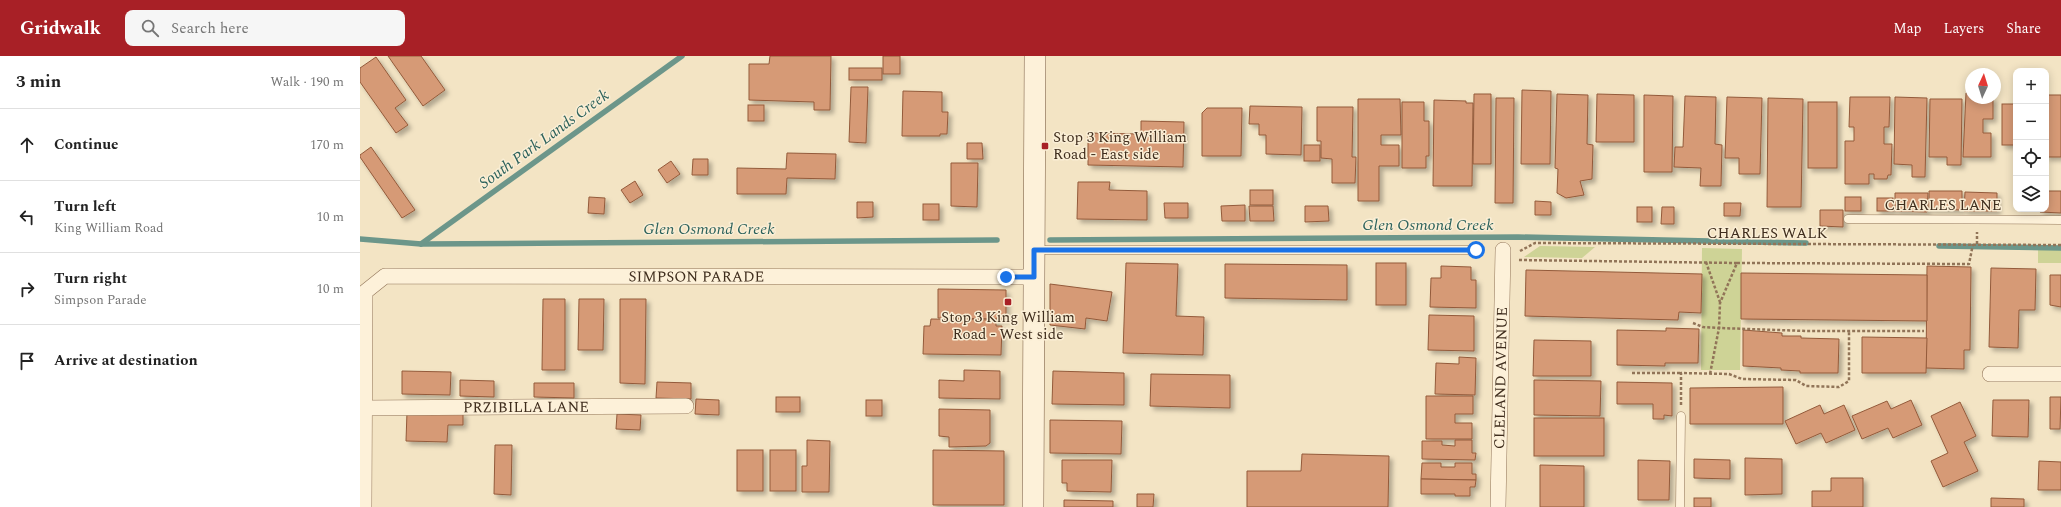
<!DOCTYPE html>
<meta charset="utf-8">
<style>
body{margin:0;font-family:Spectral,serif;background:#f6f6f6;color:#222}
.controls{position:absolute;right:12px;top:12px;display:grid;overflow:hidden;border-radius:8px;box-shadow:0 2px 10px #0003}
.controls button{width:36px;height:36px;display:grid;place-items:center;padding:0;border:0;border-bottom:1px solid #e0e0e0;background:#fff;color:#222;font:20px sans-serif}
.compass{position:absolute;left:1605px;top:12px;width:36px;height:36px;border-radius:50%;background:#fff;box-shadow:0 2px 10px #0003;rotate:4deg}
.stop{position:absolute;width:12px;height:12px;margin:-9px;border:3px solid #1a73e8;border-radius:50%;background:#fff}
.stop.end{background:#1a73e8;border-color:#fff;box-shadow:0 1px 4px #0008}
.list{margin:0;padding:0;list-style:none}
h2{display:flex;justify-content:space-between;align-items:center;height:52px;margin:0;padding:0 16px;font-size:17px}
h2 small{font-size:13px;font-weight:400;color:#767676}
.list li{display:grid;grid-template-columns:26px 1fr auto;gap:12px;align-items:center;box-sizing:border-box;height:72px;padding:0 16px;border-top:1px solid #e0e0e0}
.list b{display:block;font-size:15px;white-space:nowrap}
.list p{margin:0;font-size:13px;white-space:nowrap;color:#767676}
.list em{font-size:13px;font-style:normal;color:#767676}
.icon{flex:none;width:22px;height:22px;fill:none;stroke:currentColor;stroke-width:2;stroke-linecap:round;stroke-linejoin:round}
.map{position:relative;flex:none;width:1701px;height:451px;overflow:hidden}
header{display:flex;align-items:center;gap:24px;box-sizing:border-box;height:56px;padding:0 20px;background:#a82026;color:#fff}
header strong{font-size:19px}
nav{display:flex;gap:22px;margin-inline-start:auto;font-size:14px}
.search{width:280px;height:36px;background:#f6f6f6;display:flex;align-items:center;gap:10px;box-sizing:border-box;padding:0 14px;border-radius:8px;color:#767676;font-size:15px}
main{display:flex}
aside{flex:1;background:#fff}
.map>svg:first-child{display:block}
</style>
<header>
<strong>Gridwalk</strong>
<div class="search"><svg class="icon" aria-label="search" viewBox="0 0 24 24"><circle cx="10" cy="10" r="6"/><path d="M15 15l6 6"/></svg>Search here</div>
<nav><a>Map</a><a>Layers</a><a>Share</a></nav>
</header>
<main>
<aside>
<h2>3 min<small>Walk · 190 m</small></h2>
<ul class="list">
<li><svg class="icon" aria-label="ahead" viewBox="0 0 24 24"><path d="M12 20V5M6 11l6-6 6 6"/></svg><div><b>Continue</b></div><em>170 m</em></li>
<li><svg class="icon" aria-label="left" viewBox="0 0 24 24"><path d="M17 20v-9H6M10 6l-5 5 5 5"/></svg><div><b>Turn left</b><p>King William Road</p></div><em>10 m</em></li>
<li><svg class="icon" aria-label="right" viewBox="0 0 24 24"><path d="M7 20v-9h11M14 6l5 5-5 5"/></svg><div><b>Turn right</b><p>Simpson Parade</p></div><em>10 m</em></li>
<li><svg class="icon" aria-label="arrive" viewBox="0 0 24 24"><path d="M6 21V4h12l-3 4 3 4H6"/></svg><div><b>Arrive at destination</b></div></li>
</ul>
</aside>
<div class="map">
<svg width="1701" height="451" viewBox="0 0 1701 451">
<defs>
<filter id="shadow"><feDropShadow dx="3.5" dy="3.5" stdDeviation="2" flood-color="#0004"/></filter>
</defs>
<rect width="100%" height="100%" fill="#f3e4c4"/>
<g fill="#ced396">
<path d="M1180 190 1235 191 1222 202 1164 201Z"/>
<path d="M1342 192 1382 193 1380 314H1341Z"/>
<rect x="1678" y="193" width="23" height="14"/>
</g>
<g fill="none" stroke-linecap="round" stroke-linejoin="round">
<g stroke="#6c968a" stroke-width="5.5">
<path d="M0 183 61 188 637 184"/>
<path d="M690 184 1158 181 1446 187"/>
<path d="M61 188 322 0"/>
<path d="M1579 190 1701 192"/>
</g>
</g>
<g fill="#d69a76" stroke="#935a3a" filter="url(#shadow)">
<path d="M28 0H61L85 34 63 50Z"/>
<path d="M410 0H471L470 54H454V46L389 44V8H409Z"/>
<rect x="523" y="0" width="17" height="18"/>
<path d="M16 1 46 44 35 52 48 69 36 77 0 26V12Z"/>
<rect x="489" y="12" width="33" height="12"/>
<path d="M491 31H508L506 87 489 86Z"/>
<path d="M1162 34 1191 35 1190 108H1161Z"/>
<path d="M543 35 582 36V56H588L587 78H580V80H542Z"/>
<path d="M1606 37H1611V42H1633V63H1623V77H1631V101H1603Z"/>
<path d="M1114 38H1131V108H1113Z"/>
<path d="M1197 38 1228 39 1227 88 1233 89 1232 123 1220 125 1224 139 1206 142 1197 137 1198 113 1195 112Z"/>
<path d="M1237 38 1274 39V86H1236Z"/>
<path d="M1284 39 1313 40 1312 116H1284Z"/>
<rect x="1686" y="39" width="15" height="62"/>
<path d="M1325 40 1356 41 1355 88 1362 89 1361 130H1340L1341 112 1314 111 1315 91H1323Z"/>
<path d="M1367 41 1402 42 1400 118H1379V102H1365Z"/>
<path d="M1490 41H1530L1529 71H1524V88H1532L1531 119H1528L1527 123H1514V118H1509V128H1485V85H1494V71H1489Z"/>
<path d="M1535 41 1567 42 1565 121H1552V109L1534 108Z"/>
<path d="M1136 42H1154L1153 147H1135Z"/>
<path d="M1408 42 1443 43 1441 151H1407Z"/>
<path d="M998 43H1040L1041 79H1021V89H1039V110H1019V145H998Z"/>
<path d="M1570 43H1602L1601 109H1587V101H1569Z"/>
<path d="M1074 44 1106 45V47H1113L1112 130H1073Z"/>
<path d="M1042 46H1064V65H1069V100H1066V112H1042Z"/>
<rect x="1448" y="46" width="29" height="66"/>
<rect x="1642" y="48" width="14" height="41"/>
<rect x="388" y="49" width="16" height="16"/>
<path d="M890 50 942 51 941 99 906 98V79H899V68H889Z"/>
<path d="M957 51H993L992 101H996L995 127H972V103L961 102V85H957Z"/>
<path d="M847 52H882L881 100H842V57Z"/>
<path d="M781 65 824 66 823 111 728 109V77L781 78Z"/>
<path d="M607 87H622L623 103H607Z"/>
<rect x="944" y="89" width="16" height="16"/>
<path d="M11 91 55 154 42 162 0 101V99Z"/>
<path d="M427 97 476 98 475 123 427 122 426 138H377V112L426 113Z"/>
<path d="M333 103H348V119H332Z"/>
<path d="M311 105 320 118 307 127 298 114Z"/>
<path d="M591 107H618L617 151 591 150Z"/>
<path d="M275 125 283 139 270 147 261 134Z"/>
<path d="M718 126H750L749 134 787 135V164L717 163Z"/>
<rect x="890" y="134" width="23" height="15"/>
<path d="M1569 135H1602V154L1569 153Z"/>
<path d="M1686 135H1701V157L1680 156V153H1686Z"/>
<path d="M1605 136 1637 137V155H1604Z"/>
<path d="M1535 137H1568L1567 156 1535 155Z"/>
<path d="M229 141 245 142 244 158 228 157Z"/>
<rect x="1485" y="141" width="16" height="14"/>
<rect x="1517" y="142" width="16" height="13"/>
<path d="M1175 145 1191 146V159H1175Z"/>
<path d="M497 146H513V161L497 162Z"/>
<path d="M804 147H828V162H805Z"/>
<path d="M1364 147H1381L1380 160H1364Z"/>
<rect x="563" y="148" width="16" height="16"/>
<path d="M885 149V165H862L861 150Z"/>
<path d="M889 150H913L914 165H890Z"/>
<path d="M945 150H968L969 165 945 166Z"/>
<rect x="1277" y="151" width="15" height="15"/>
<path d="M1302 151H1314V168H1301Z"/>
<path d="M1460 154H1483V171L1460 170Z"/>
<path d="M766 207 818 208 816 260 844 261 843 299 763 297Z"/>
<rect x="1016" y="207" width="30" height="42"/>
<path d="M865 208 987 209V244L865 242Z"/>
<path d="M1081 210 1111 211V224H1116V252L1070 251 1071 222H1081Z"/>
<path d="M1567 210 1611 211 1610 294H1604V313L1566 312Z"/>
<path d="M1631 212 1676 213 1675 254H1659L1658 292 1629 291Z"/>
<path d="M1166 214 1342 218 1341 257 1319 256 1318 264 1165 260Z"/>
<path d="M1381 217 1567 219V265L1381 263Z"/>
<path d="M1690 219H1701V251L1690 249Z"/>
<path d="M690 228 752 236 747 265 726 262 725 273 690 269Z"/>
<path d="M578 233 646 234V263L578 262Z"/>
<path d="M183 243H205V314H182Z"/>
<path d="M219 243H244L243 294H218Z"/>
<path d="M260 243H286L285 328 260 327Z"/>
<path d="M1069 259 1114 260V295L1068 294Z"/>
<path d="M571 263 636 264V270H642L641 299 563 298 564 270H570Z"/>
<path d="M1306 272 1339 273 1338 307H1305V310L1257 309V274L1306 275Z"/>
<path d="M1383 274 1422 277V280H1441V282L1479 283 1478 317H1440V315L1421 314V312L1383 310Z"/>
<path d="M1502 281 1567 282 1566 317H1502Z"/>
<path d="M1174 284 1231 285V320H1173Z"/>
<path d="M1099 301 1116 302 1115 339 1075 338 1076 307 1099 308Z"/>
<path d="M604 314 640 315V343L579 342V324L604 325Z"/>
<path d="M42 315 91 316 90 339 42 338Z"/>
<path d="M693 315 764 317V349L692 348Z"/>
<path d="M791 318 870 319V352L790 350Z"/>
<path d="M100 324 134 325V341L100 340Z"/>
<path d="M1174 324 1241 325 1240 360 1174 359Z"/>
<path d="M297 326 331 327V343L296 342Z"/>
<path d="M1257 326 1312 327V360L1304 359V363H1293V348H1257Z"/>
<path d="M174 327H214V342L174 341Z"/>
<path d="M1423 331V368H1330V332Z"/>
<path d="M1066 340H1113V358H1095V367H1112V383H1066Z"/>
<rect x="416" y="341" width="24" height="15"/>
<path d="M1690 341H1701L1700 373H1690Z"/>
<path d="M336 343 359 344V359L335 358Z"/>
<rect x="506" y="344" width="16" height="16"/>
<path d="M1551 344 1562 369 1533 382 1528 372 1502 383 1492 360 1527 345 1531 353Z"/>
<path d="M1633 344H1669L1668 381 1632 380Z"/>
<path d="M1600 346 1616 380 1604 386 1618 415 1583 431 1571 405 1588 397 1571 360Z"/>
<path d="M1460 349 1464 358 1484 349 1495 374 1466 387 1461 377 1436 388 1425 365Z"/>
<path d="M579 353 630 354V387L626 390 589 391V381L579 380Z"/>
<path d="M47 356 103 357V369H88L87 386 46 385Z"/>
<path d="M257 358 281 359 280 374 256 373Z"/>
<rect x="1174" y="362" width="70" height="38"/>
<path d="M690 364 762 365 761 398 690 397Z"/>
<path d="M447 384 470 385 469 436H442V410H447Z"/>
<path d="M1095 384H1112V397H1116L1115 404 1062 403V385H1082V389L1095 390Z"/>
<path d="M135 389H152L151 439 134 438Z"/>
<rect x="377" y="394" width="26" height="41"/>
<rect x="410" y="394" width="26" height="41"/>
<path d="M573 394 644 395V449H573Z"/>
<path d="M942 398 1029 400 1028 451H887V415H941Z"/>
<path d="M1385 402 1422 403V438L1385 439Z"/>
<path d="M1334 403 1370 404V423L1334 422Z"/>
<path d="M702 404H752L751 436 707 435V427H702Z"/>
<path d="M1278 404 1310 405 1309 444H1278Z"/>
<path d="M1679 405 1701 406V434H1678Z"/>
<path d="M1062 407H1081V411H1095V407H1112V418H1116V424L1061 423Z"/>
<path d="M1180 409 1224 410V451H1180Z"/>
<path d="M1471 422H1503V451H1452V435H1471Z"/>
<path d="M1061 423 1116 424 1115 431H1110V440H1095V438H1061Z"/>
<path d="M777 438H794L793 451H777Z"/>
<rect x="1334" y="442" width="17" height="9"/>
<path d="M1631 442 1664 443V451H1631Z"/>
<path d="M704 444 753 445V451H704Z"/>
</g>
<g fill="none" stroke-linecap="round" stroke-linejoin="round">
<defs>
<g id="service">
<path d="M1488 163 1701 164"/>
<path d="M674 194H1116"/>
<path d="M1320 451 1321 360"/>
</g>
<g id="minor">
<path d="M1630 318H1701"/>
<path id="s1" d="M0 352 326 350"/>
<path id="s2" d="M4 451 5 236 25 220 674 221"/>
<path id="s3" d="M1138 451 1143 194"/>
</g>
<path id="secondary" d="M673 451 675 0"/>
</defs>
<use href="#service" stroke="#917458" stroke-width="9"/>
<use href="#minor" stroke="#917458" stroke-width="16"/>
<use href="#secondary" stroke="#73553b" stroke-width="22"/>
<g stroke="#917458" stroke-width="2.5" stroke-dasharray="3 2" stroke-linecap="butt">
<path d="M1617 188V176"/>
<path d="M1160 195 1175 187 1701 189"/>
<path d="M1159 204 1377 207 1360 247 1359 272 1350 318"/>
<path d="M1346 206 1360 246"/>
<path d="M1377 207 1609 208 1613 188"/>
<path d="M1333 267 1343 271 1359 272 1447 275H1564"/>
<path d="M1272 317H1321"/>
<path d="M1321 349V317L1369 318 1382 323 1436 324 1446 330 1479 331 1489 325V275"/>
</g>
<use href="#service" stroke="#fdf1d9" stroke-width="8"/>
<use href="#minor" stroke="#fdf1d9" stroke-width="15"/>
<use href="#secondary" stroke="#fdf1d9" stroke-width="21"/>
</g>
<g fill="none" stroke-linecap="round" stroke-linejoin="round">
<path stroke="#1a73e8" stroke-width="5" d="M646 221H674V194H1116"/>
</g>
<g fill="#a82026" stroke="#faeed5" stroke-width="1.5">
<rect x="681" y="86" width="8" height="8" rx="2"/>
<rect x="644" y="242" width="8" height="8" rx="2"/>
</g>
<g text-anchor="middle" dominant-baseline="central" stroke-width="3" stroke-linejoin="round" paint-order="stroke">
<g font-size="15" fill="#3f2d1d" stroke="#faeed5" text-anchor="start">
<text x="693" y="81">Stop 3 King William<tspan x="693" dy="17">Road - East side</tspan></text>
<text x="648" y="261" text-anchor="middle">Stop 3 King William<tspan x="648" dy="17">Road - West side</tspan></text>
</g>
<g font-size="15" fill="#3f2d1d" stroke="#faeed5">
<text x="1583" y="149">CHARLES LANE</text>
<text x="1407" y="177">CHARLES WALK</text>
<text stroke="none"><textPath href="#s2" startOffset="552">SIMPSON PARADE</textPath></text>
<text stroke="none"><textPath href="#s3" startOffset="129">CLELAND AVENUE</textPath></text>
<text stroke="none"><textPath href="#s1" startOffset="166">PRZIBILLA LANE</textPath></text>
</g>
<g font-size="16" font-style="italic" fill="#2b615b" stroke="#faeed5">
<text transform="translate(184 83) rotate(-36)">South Park Lands Creek</text>
<text x="1068" y="169">Glen Osmond Creek</text>
<text x="349" y="173">Glen Osmond Creek</text>
</g>
</g>
</svg>
<div class="controls">
<button>+</button>
<button>−</button>
<button><svg class="icon" aria-label="locate" viewBox="0 0 24 24"><circle cx="12" cy="12" r="6"/><path d="M12 2v4M12 18v4M2 12h4M18 12h4"/></svg></button>
<button><svg class="icon" aria-label="layers" viewBox="0 0 24 24"><path d="M12 4l9 5-9 5-9-5zM3 14l9 5 9-5"/></svg></button>
</div>
<svg class="compass" viewBox="-18 -18 36 36"><path d="M0-13l5 13h-10z" fill="#e53935"/><path d="M0 13l5-13h-10z" fill="#767676"/></svg>
<div class="stop" style="left:1116px;top:194px"></div>
<div class="stop end" style="left:646px;top:221px"></div>
</div>
</main>
